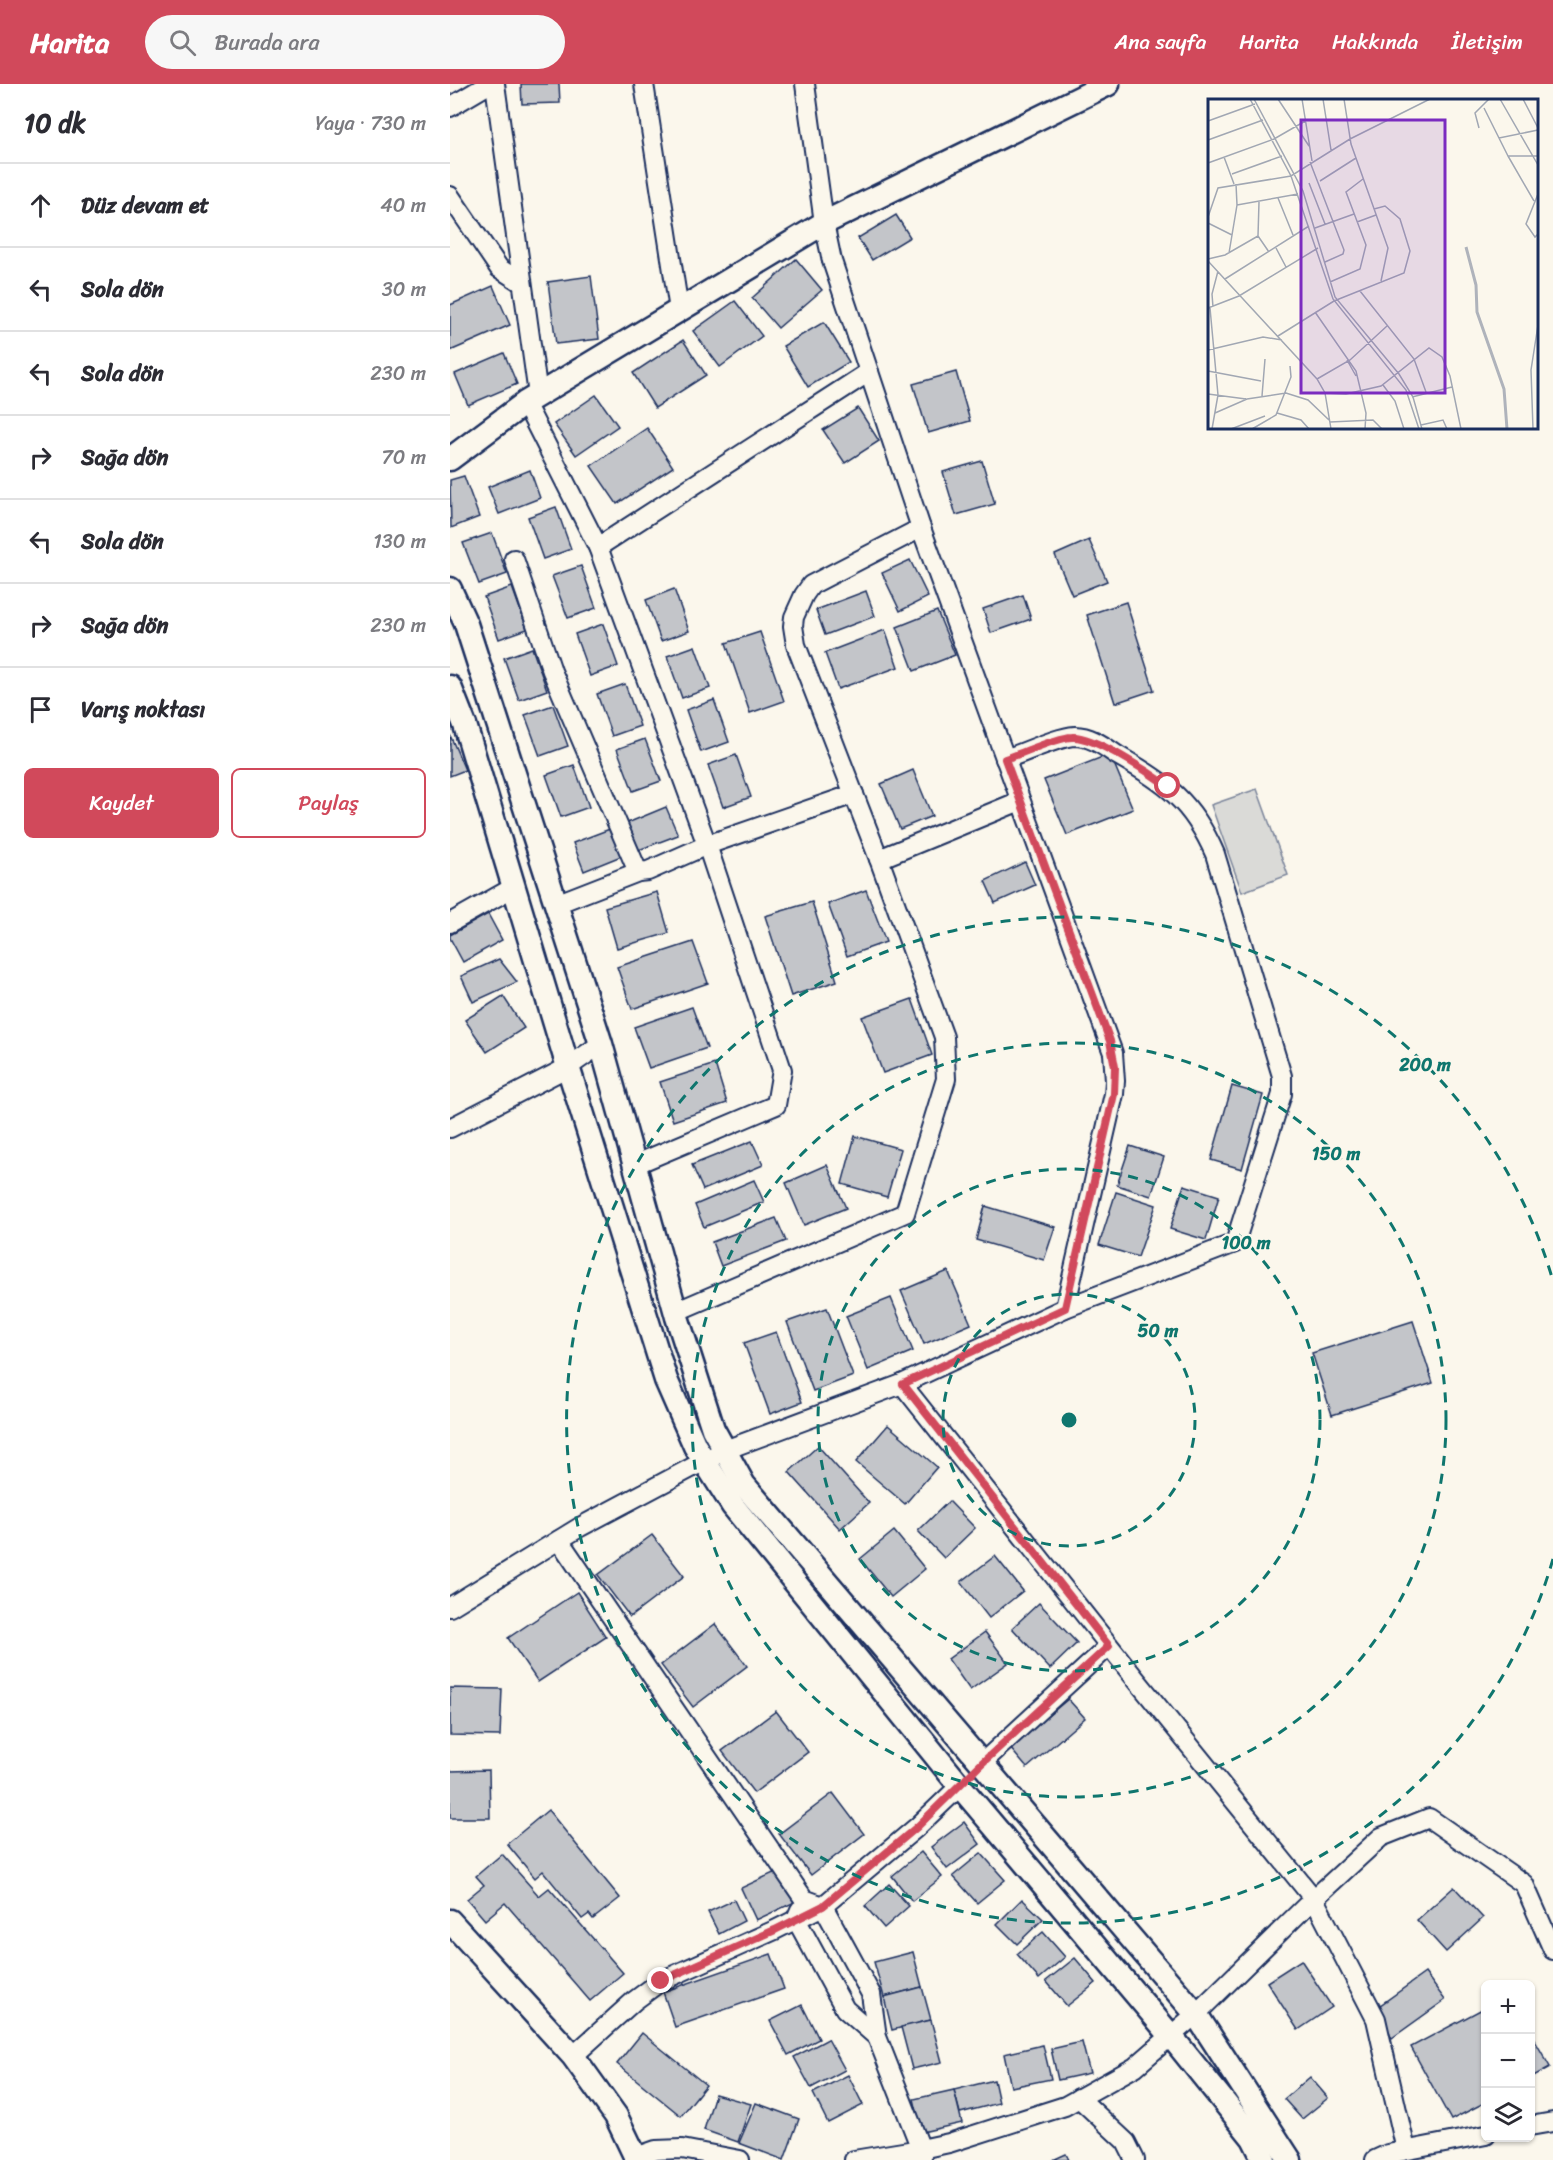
<!DOCTYPE html>
<html lang="tr">
<meta charset="utf-8">
<style>
body{margin:0;font-family:Sriracha,sans-serif;background:#f7f7f7;color:#2b2b33}
.controls{position:absolute;right:18px;bottom:18px;display:grid;overflow:hidden;border-radius:9px;box-shadow:0 2px 4px #0004}
.controls button{width:54px;height:54px;display:grid;place-items:center;padding:0;border:0;border-bottom:2px solid #e1e1e2;background:#fff;color:#2b2b33;font:30px sans-serif}
.stop{position:absolute;width:18px;height:18px;margin:-14px;border:4px solid #d1495b;border-radius:50%;background:#fff}
.stop.end{background:#d1495b;border-color:#fff;box-shadow:0 2px 6px #0008}
.list{margin:0;padding:0;list-style:none}
h2{display:flex;justify-content:space-between;align-items:center;height:78px;margin:0;padding:0 24px;font-size:26px}
h2 small{font-size:20px;font-weight:400;color:#7c7c81}
.list li{display:grid;grid-template-columns:39px 1fr auto;gap:18px;align-items:center;box-sizing:border-box;height:84px;padding:0 24px;border-top:2px solid #e1e1e2}
.list b{display:block;font-size:22px;white-space:nowrap}
.list em{font-size:20px;font-style:normal;color:#7c7c81}
.actions{display:flex;gap:12px;padding:18px 24px}
.actions a{flex:1;padding:14px 0;border:2px solid #d1495b;border-radius:9px;text-align:center;font-size:21px;color:#d1495b}
.actions .main{background:#d1495b;color:#fff}
.icon{flex:none;width:33px;height:33px;fill:none;stroke:currentColor;stroke-width:2;stroke-linecap:round;stroke-linejoin:round}
.map{position:relative;flex:none;width:1103px;height:2076px;overflow:hidden}
header{display:flex;align-items:center;gap:36px;box-sizing:border-box;height:84px;padding:0 30px;background:#d1495b;color:#fff}
header strong{font-size:28px}
nav{display:flex;gap:33px;margin-inline-start:auto;font-size:21px}
.search{width:420px;height:54px;background:#f7f7f7;display:flex;align-items:center;gap:15px;box-sizing:border-box;padding:0 21px;border-radius:33px;color:#7c7c81;font-size:22px}
main{display:flex}
aside{flex:1;background:#fff}
.map>svg:first-child{display:block}
</style>
<header>
<strong>Harita</strong>
<div class="search"><svg class="icon" aria-label="search" viewBox="0 0 24 24"><circle cx="10" cy="10" r="6"/><path d="M15 15l6 6"/></svg>Burada ara</div>
<nav><a>Ana sayfa</a><a>Harita</a><a>Hakkında</a><a>İletişim</a></nav>
</header>
<main>
<aside>
<h2>10 dk<small>Yaya · 730 m</small></h2>
<ul class="list">
<li><svg class="icon" aria-label="ahead" viewBox="0 0 24 24"><path d="M12 20V5M6 11l6-6 6 6"/></svg><div><b>Düz devam et</b></div><em>40 m</em></li>
<li><svg class="icon" aria-label="left" viewBox="0 0 24 24"><path d="M17 20v-9H6M10 6l-5 5 5 5"/></svg><div><b>Sola dön</b></div><em>30 m</em></li>
<li><svg class="icon" aria-label="left" viewBox="0 0 24 24"><path d="M17 20v-9H6M10 6l-5 5 5 5"/></svg><div><b>Sola dön</b></div><em>230 m</em></li>
<li><svg class="icon" aria-label="right" viewBox="0 0 24 24"><path d="M7 20v-9h11M14 6l5 5-5 5"/></svg><div><b>Sağa dön</b></div><em>70 m</em></li>
<li><svg class="icon" aria-label="left" viewBox="0 0 24 24"><path d="M17 20v-9H6M10 6l-5 5 5 5"/></svg><div><b>Sola dön</b></div><em>130 m</em></li>
<li><svg class="icon" aria-label="right" viewBox="0 0 24 24"><path d="M7 20v-9h11M14 6l5 5-5 5"/></svg><div><b>Sağa dön</b></div><em>230 m</em></li>
<li><svg class="icon" aria-label="arrive" viewBox="0 0 24 24"><path d="M6 21V4h12l-3 4 3 4H6"/></svg><div><b>Varış noktası</b></div></li>
</ul>
<div class="actions"><a class="main">Kaydet</a><a>Paylaş</a></div>
</aside>
<div class="map">
<svg width="1103" height="2076" viewBox="0 0 1103 2076">
<rect width="100%" height="100%" fill="#fbf7ec"/>
<filter id="ink" filterUnits="userSpaceOnUse"><feTurbulence type="fractalNoise" baseFrequency=".0167" numOctaves="2"/><feDisplacementMap in="SourceGraphic" scale="12" xChannelSelector="R" yChannelSelector="G"/><feConvolveMatrix kernelMatrix="1 2 1 2 8 2 1 2 1" color-interpolation-filters="sRGB"/></filter>
<g filter="url(#ink)">
<path fill="#dadad7" stroke="#7a849a" stroke-width="1.5" d="M807 705 838 791 792 808 761 721Z"/>
<g fill="#c3c5c9" stroke="#1b2f5e" stroke-width="1.5">
<path d="M71 0H109L110 19 72 20Z"/>
<path d="M446 131 460 153 422 176 408 154Z"/>
<path d="M346 175 372 206 328 244 302 214Z"/>
<path d="M141 192 149 255 106 260 98 198Z"/>
<path d="M43 202 60 241 0 267V221Z"/>
<path d="M285 217 312 252 270 283 243 247Z"/>
<path d="M374 238 399 278 358 303 333 262Z"/>
<path d="M233 256 256 291 205 324 183 289Z"/>
<path d="M54 269 67 300 18 321 5 290Z"/>
<path d="M506 288 520 337 478 349 463 300Z"/>
<path d="M146 311 168 342 126 371 104 340Z"/>
<path d="M408 324 429 357 395 379 373 346Z"/>
<path d="M197 344 223 383 167 420 141 382Z"/>
<path d="M532 377 545 420 506 431 493 388Z"/>
<path d="M80 386 90 414 49 430 38 403Z"/>
<path d="M14 392 29 433 1 444 0 396Z"/>
<path d="M106 423 121 465 93 475 78 433Z"/>
<path d="M42 449 57 490 29 500 13 459Z"/>
<path d="M639 456 657 497 622 511 605 471Z"/>
<path d="M460 476 478 513 450 527 432 489Z"/>
<path d="M131 482 146 524 118 534 102 492Z"/>
<path d="M62 503 77 545 49 555 34 513Z"/>
<path d="M224 505 239 547 211 557 196 516Z"/>
<path d="M416 507 425 532 375 551 366 526Z"/>
<path d="M573 511 581 535 541 549 533 525Z"/>
<path d="M676 518 704 606 665 619 637 531Z"/>
<path d="M487 527 505 571 464 587 447 543Z"/>
<path d="M153 540 168 582 140 592 125 550Z"/>
<path d="M435 546 448 583 388 605 375 569Z"/>
<path d="M310 548 334 617 300 629 276 559Z"/>
<path d="M245 562 260 604 232 614 217 572Z"/>
<path d="M82 564 97 606 69 616 54 574Z"/>
<path d="M175 600 190 642 162 652 147 610Z"/>
<path d="M264 616 279 658 251 668 236 626Z"/>
<path d="M103 621 118 662 90 672 75 631Z"/>
<path d="M0 651 15 686 0 692Z"/>
<path d="M195 655 211 697 183 707 167 665Z"/>
<path d="M660 670 683 725 617 751 594 696Z"/>
<path d="M286 671 301 713 273 723 258 681Z"/>
<path d="M124 681 139 723 111 733 96 691Z"/>
<path d="M463 686 482 732 450 745 431 700Z"/>
<path d="M216 723 228 751 186 767 175 740Z"/>
<path d="M165 743 176 770 134 787 123 759Z"/>
<path d="M575 778 585 801 545 819 535 797Z"/>
<path d="M416 806 436 858 397 872 378 820Z"/>
<path d="M207 808 219 849 167 864 155 823Z"/>
<path d="M362 818 387 897 341 912 315 832Z"/>
<path d="M38 830 52 856 13 878 0 854V851Z"/>
<path d="M243 858 258 899 182 925 167 883Z"/>
<path d="M49 875 67 898 23 918 11 892Z"/>
<path d="M53 912 74 944 37 968 15 936Z"/>
<path d="M462 915 482 971 433 989 412 933Z"/>
<path d="M242 923 257 964 199 984 184 943Z"/>
<path d="M265 980 277 1019 223 1037 210 998Z"/>
<path d="M782 1002 813 1011 792 1085 761 1076Z"/>
<path d="M405 1052 451 1065 437 1113 392 1100Z"/>
<path d="M302 1057 313 1081 253 1106 242 1081Z"/>
<path d="M680 1062 714 1073 701 1112 667 1101Z"/>
<path d="M377 1081 396 1124 354 1141 336 1099Z"/>
<path d="M304 1096 314 1118 254 1143 245 1121Z"/>
<path d="M734 1101 769 1112 756 1156 720 1145Z"/>
<path d="M666 1108 706 1121 688 1173 649 1161Z"/>
<path d="M535 1122 605 1143 594 1176 526 1156Z"/>
<path d="M326 1134 336 1157 271 1182 262 1158Z"/>
<path d="M498 1187 521 1240 474 1260 451 1207Z"/>
<path d="M441 1214 463 1267 418 1286 396 1232Z"/>
<path d="M377 1224 403 1292 363 1307 337 1238Z"/>
<path d="M963 1237 983 1299 882 1331 862 1269Z"/>
<path d="M326 1248 352 1318 320 1330 294 1259Z"/>
<path d="M438 1341 487 1383 455 1420 406 1378Z"/>
<path d="M368 1362 419 1419 390 1445 339 1388Z"/>
<path d="M499 1417 525 1444 494 1474 468 1447Z"/>
<path d="M444 1447 475 1485 441 1513 410 1475Z"/>
<path d="M202 1451 234 1492 180 1533 148 1491Z"/>
<path d="M545 1472 573 1507 539 1534 511 1498Z"/>
<path d="M127 1508 156 1553 88 1598 58 1554Z"/>
<path d="M589 1519 627 1559 600 1585 562 1544Z"/>
<path d="M265 1540 297 1582 243 1623 211 1581Z"/>
<path d="M535 1548 558 1579 520 1606 498 1575Z"/>
<path d="M0 1604 52 1605 50 1652 0 1651Z"/>
<path d="M618 1615 635 1634 577 1684 560 1664Z"/>
<path d="M326 1627 358 1668 304 1709 272 1667Z"/>
<path d="M39 1686 40 1734H0V1687Z"/>
<path d="M383 1709 414 1750 361 1791 329 1750Z"/>
<path d="M98 1726 170 1814 143 1835 139 1830 132 1835 93 1787 85 1794 57 1760Z"/>
<path d="M514 1738 530 1760 497 1785 481 1763Z"/>
<path d="M471 1768 492 1793 462 1817 442 1792Z"/>
<path d="M531 1769 555 1796 527 1819 503 1792Z"/>
<path d="M52 1770 89 1812 99 1804 173 1889 140 1917 55 1819 35 1836 17 1815 34 1801 26 1792Z"/>
<path d="M330 1786 345 1818 306 1836 291 1804Z"/>
<path d="M439 1800 459 1822 434 1844 415 1822Z"/>
<path d="M1004 1803 1033 1834 996 1868 967 1836Z"/>
<path d="M572 1815 593 1835 567 1860 547 1840Z"/>
<path d="M284 1816 294 1837 269 1850 258 1828Z"/>
<path d="M593 1848 615 1873 589 1895 567 1870Z"/>
<path d="M463 1868 472 1903 434 1913 424 1878Z"/>
<path d="M321 1870 334 1905 225 1943 213 1908Z"/>
<path d="M625 1874 646 1899 617 1922 596 1897Z"/>
<path d="M851 1876 882 1923 848 1946 817 1898Z"/>
<path d="M975 1889 995 1916 942 1954 922 1927Z"/>
<path d="M472 1903 481 1936 442 1946 434 1913Z"/>
<path d="M352 1921 369 1955 338 1971 320 1937Z"/>
<path d="M1036 1923V2018L1001 2036 961 1963Z"/>
<path d="M481 1936 492 1978 462 1985 451 1943Z"/>
<path d="M1080 1948 1100 1983 1080 1994Z"/>
<path d="M192 1949 256 2001 231 2032 167 1980Z"/>
<path d="M378 1955 395 1986 361 2004 344 1973Z"/>
<path d="M632 1958 640 1989 608 1996 601 1965Z"/>
<path d="M593 1961 601 1995 561 2003 554 1970Z"/>
<path d="M398 1991 413 2021 378 2039 363 2009Z"/>
<path d="M860 1993 878 2014 852 2035 834 2015Z"/>
<path d="M544 1996 549 2019 510 2029 504 2006Z"/>
<path d="M504 2006 512 2039 472 2048 464 2015Z"/>
<path d="M265 2010 301 2020 288 2058 254 2046Z"/>
<path d="M306 2019 349 2035 334 2076 289 2059Z"/>
<path d="M616 2070 619 2076H603Z"/>
</g>
<g fill="none" stroke-linecap="round" stroke-linejoin="round">
<defs>
<g id="minor">
<path d="M45 0 88 311"/>
<path d="M194 0 229 226"/>
<path d="M355 0 374 139 382 177 471 444 663 969 665 997 664 1010 615 1224"/>
<path d="M0 23 39 0"/>
<path d="M0 112 49 184 72 199"/>
<path d="M75 319 148 463 257 761 332 986 326 1021 184 1081"/>
<path d="M148 463 419 288"/>
<path d="M64 475 102 587 188 788"/>
<path d="M429 775 570 717"/>
<path d="M106 820 188 788 198 787 257 761 404 710"/>
<path d="M0 839 64 803"/>
<path d="M0 1044 118 983 151 960"/>
<path d="M225 1228 455 1129 496 995 494 953 429 775 346 561 343 542 344 533 354 511 361 501 471 444"/>
<path d="M452 1300 684 1593 864 1815 926 1935 956 2066"/>
<path d="M109 1456 354 1815 373 1822 421 1910 427 1953 471 2065 472 2076"/>
<path d="M0 1523 130 1443 275 1366 452 1300 615 1224 785 1159 832 1010V992L765 770C742 717 716 699 667 671 655 663 641 652 625 652 607 653 574 669 555 675"/>
<path d="M532 1679 659 1562"/>
<path d="M350 1826 346 1835 395 1925 427 1953"/>
<path d="M123 1972 184 1917 211 1897 325 1846 373 1822 467 1743 510 1702"/>
<path d="M629 2014 676 2058 685 2076"/>
<path d="M1080 2042 1103 2038"/>
<path d="M186 2073 206 2066 232 2065 290 2076"/>
<path d="M404 2076 471 2065 499 2059 615 2022 685 1983 746 1930 856 1822 931 1753 979 1734 1074 1800 1103 1866"/>
<path d="M925 2076 938 2070 1036 2051"/>
</g>
<g id="tertiary">
<path d="M0 375 75 319 374 139 658 0"/>
<path d="M0 505 16 540 151 960 227 1233 263 1345 294 1401 746 1930 840 2076"/>
<path d="M0 603 15 641 118 983 216 1296 245 1362 283 1422 510 1702 721 1952 803 2054 814 2076"/>
<path d="M0 1837 123 1972 166 2032 187 2076"/>
</g>
</defs>
<use href="#minor" stroke="#1b2f5e" stroke-width="22"/>
<use href="#tertiary" stroke="#1b2f5e" stroke-width="27"/>
<use href="#minor" stroke="#fbf7ec" stroke-width="18"/>
<use href="#tertiary" stroke="#fbf7ec" stroke-width="22"/>
</g>
</g>
<g fill="none" stroke-linecap="round" stroke-linejoin="round" filter="url(#ink)">
<path stroke="#d1495b" stroke-width="8" d="M211 1897 325 1846 373 1822 467 1743 532 1679 659 1562 453 1300 615 1224 664 1010 665 983 660 957 555 675C574 669 604 654 622 653 643 651 700 689 718 702"/>
</g>
<g fill="none" stroke="#0f766e" stroke-width="3" stroke-dasharray="10 8">
<circle cx="619" cy="1336" r="126"/>
<circle cx="619" cy="1336" r="251"/>
<circle cx="619" cy="1336" r="377"/>
<path d="M1103 1475A503 503 0 1 1 1103 1197"/>
</g>
<g transform="translate(758 15)">
<rect width="330" height="330" fill="#fbf7ec"/>
<path fill="none" stroke="#afb3bb" stroke-width="3" d="M258 148 268 186 269 213 296 290 299 330"/>
<path fill="none" stroke="#a1a7b3" stroke-width="1.5" d="M42 0 83 77 125 200 198 291 211 330M46 0 95 92 127 198 191 275 205 298 214 330M70 0 101 47M94 0 104 62M115 0 123 51M136 0 143 45 180 149 173 182M292 0 330 66M315 0 330 29M276 9 300 57H330M0 22 47 5M271 29 267 14 281 0M291 39 330 31M0 41 55 21M300 57 326 102M16 58 26 85M102 63 136 151 135 155 117 163M0 64 66 40 99 21M24 75 74 57M112 82 148 59M101 84 117 125M330 95 318 125 327 138 330 135M70 99 85 136M51 103 50 137 61 153M29 106 90 95M0 118 10 89 83 77 142 40 222 0M149 123 168 116M0 124 24 136M107 129 146 115M68 149 78 168M21 154 29 106 28 85M0 160 17 156 50 137M0 162 109 280 117 294 123 330M17 180 101 127M122 183 152 170 158 146 138 93 155 80M152 192 206 260 218 293M5 208 4 195 10 172M0 209 31 197 110 149M2 209 10 296 4 330M107 213 148 272 158 314 157 330M70 237 126 202 196 174 202 152 192 120 177 107 166 110M330 246V282M0 251 55 238 74 241M139 261 148 277M0 272 53 282M109 280 142 261 179 227M175 286 187 302 196 330M117 294 138 295 173 287 221 249 234 258 242 277 253 330M0 295 38 300M54 297 57 260M204 298 244 288M7 314 39 300 78 294 100 301 121 321M69 314 93 321 101 330M122 323 165 321 174 330M213 326 235 321 239 330M23 330 57 317M44 330 68 316 83 278 82 267M325 330 323 271 330 226"/>
<path fill="#7b2cbf" fill-opacity="0.15" stroke="#7b2cbf" stroke-width="3" d="M93 21H237V294H93Z"/>
<rect width="330" height="330" fill="none" stroke="#1b2f5e" stroke-width="3"/>
</g>
<circle cx="619" cy="1336" r="9" fill="#0f766e" stroke="#fbf7ec" stroke-width="3"/>
<g font-size="18" text-anchor="middle" font-weight="bold" fill="#0f766e" stroke="#fbf7ec" stroke-width="4.5" stroke-linejoin="round" paint-order="stroke">
<text x="975" y="987">200 m</text>
<text x="886" y="1076">150 m</text>
<text x="796" y="1165">100 m</text>
<text x="708" y="1253">50 m</text>
</g>
</svg>
<div class="controls">
<button>+</button>
<button>−</button>
<button><svg class="icon" aria-label="layers" viewBox="0 0 24 24"><path d="M12 4l9 5-9 5-9-5zM3 14l9 5 9-5"/></svg></button>
</div>
<div class="stop" style="left:718px;top:702px"></div>
<div class="stop end" style="left:211px;top:1897px"></div>
</div>
</main>
